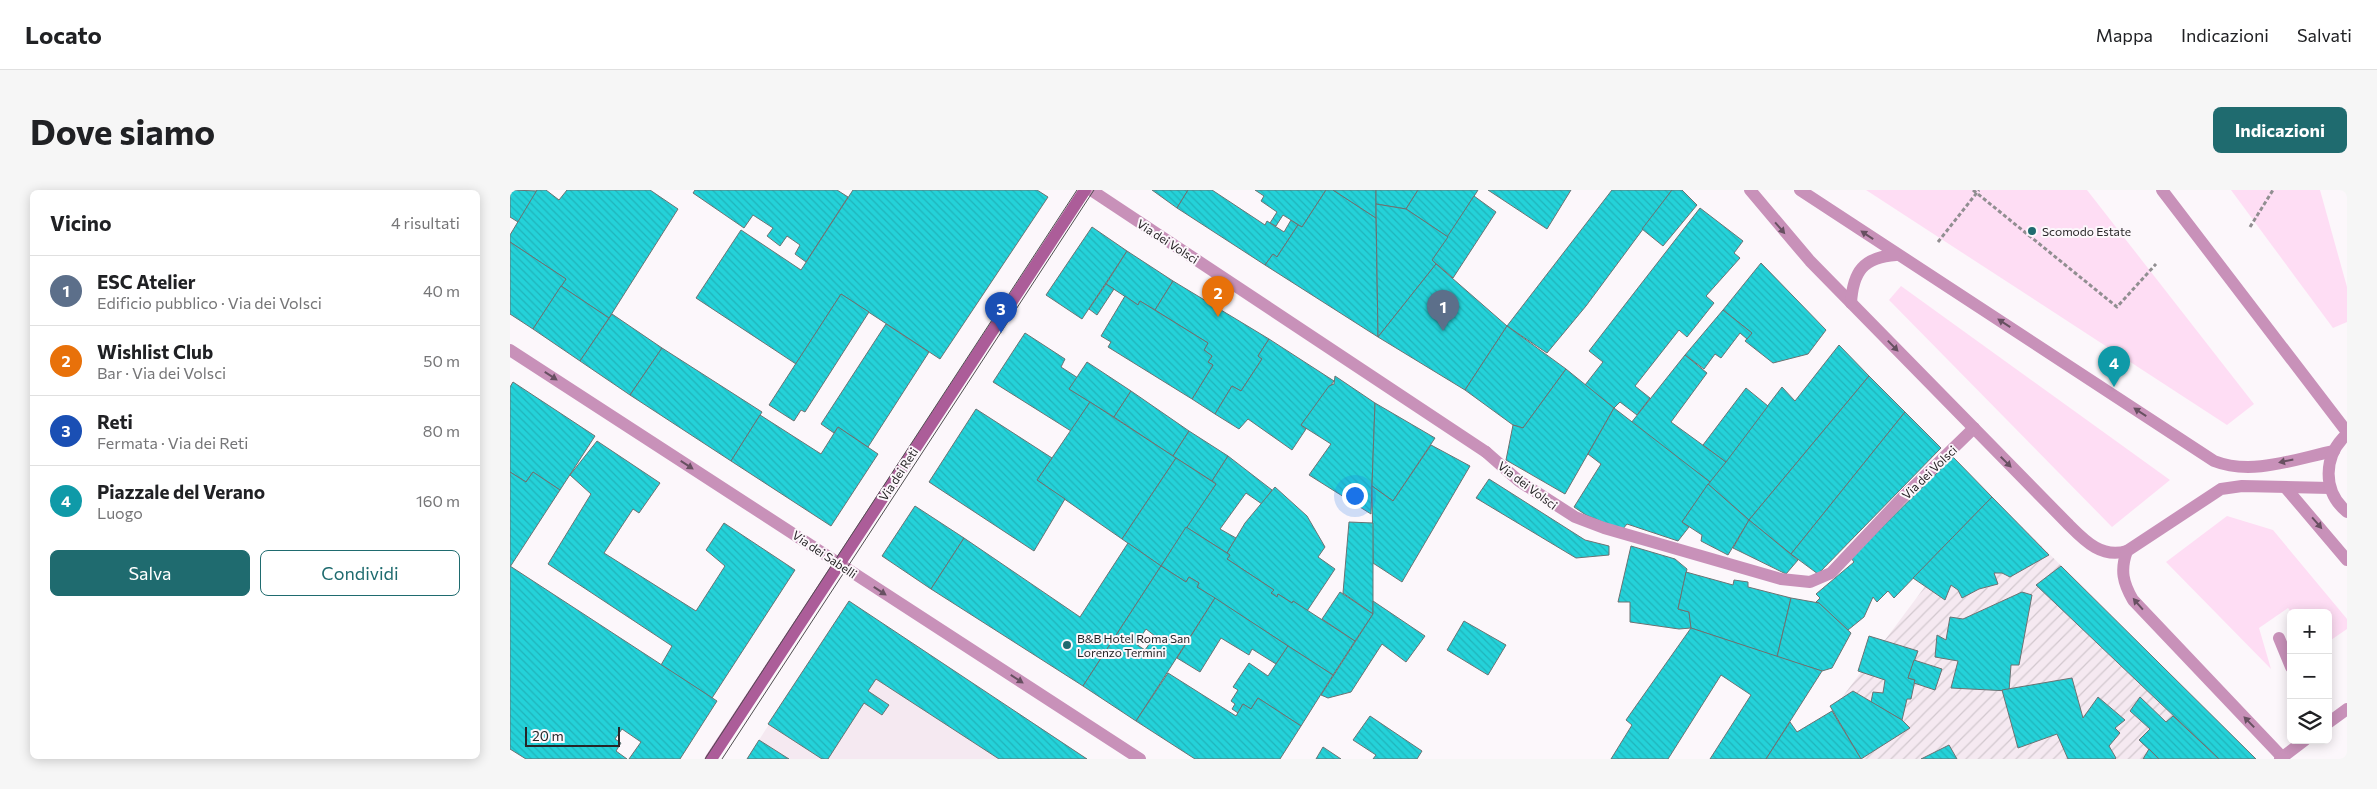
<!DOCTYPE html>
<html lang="it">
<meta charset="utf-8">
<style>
body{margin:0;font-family:Commissioner,sans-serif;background:#f6f6f6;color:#202124}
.controls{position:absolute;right:15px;bottom:15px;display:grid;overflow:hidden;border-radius:8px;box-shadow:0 2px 12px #0003}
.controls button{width:45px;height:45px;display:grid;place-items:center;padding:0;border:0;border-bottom:1px solid #e0e0e0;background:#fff;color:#202124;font:25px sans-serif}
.scale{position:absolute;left:15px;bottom:12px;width:95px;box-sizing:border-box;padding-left:5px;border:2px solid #272527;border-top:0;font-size:14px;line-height:18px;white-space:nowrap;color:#272527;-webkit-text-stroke:4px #fcf7fb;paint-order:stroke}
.you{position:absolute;left:844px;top:305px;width:18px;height:18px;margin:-12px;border:4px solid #fff;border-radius:50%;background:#1a73e8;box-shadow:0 0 0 8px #1a73e833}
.badge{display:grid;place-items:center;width:32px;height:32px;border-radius:50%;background:#1f6b6f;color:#fff;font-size:16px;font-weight:700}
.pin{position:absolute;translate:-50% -41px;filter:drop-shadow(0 1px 2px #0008)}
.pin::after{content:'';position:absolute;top:26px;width:18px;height:15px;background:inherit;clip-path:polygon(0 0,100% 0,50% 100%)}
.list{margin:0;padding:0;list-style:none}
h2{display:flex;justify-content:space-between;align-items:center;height:65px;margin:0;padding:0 20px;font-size:21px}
h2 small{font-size:16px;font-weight:400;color:#757577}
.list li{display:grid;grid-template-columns:32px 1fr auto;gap:15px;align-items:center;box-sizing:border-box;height:70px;padding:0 20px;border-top:1px solid #e0e0e0}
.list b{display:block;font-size:19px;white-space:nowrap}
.list p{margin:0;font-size:16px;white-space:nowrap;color:#757577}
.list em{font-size:16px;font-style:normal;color:#757577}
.actions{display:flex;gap:10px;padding:15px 20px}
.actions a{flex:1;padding:11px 0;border:1px solid #1f6b6f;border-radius:8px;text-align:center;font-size:18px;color:#1f6b6f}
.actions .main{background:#1f6b6f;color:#fff}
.icon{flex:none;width:28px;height:28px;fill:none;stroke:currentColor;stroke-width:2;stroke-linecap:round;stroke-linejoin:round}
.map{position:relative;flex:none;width:1837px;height:569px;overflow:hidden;border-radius:8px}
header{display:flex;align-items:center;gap:30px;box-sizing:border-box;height:70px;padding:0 25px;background:#fff;border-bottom:1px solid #e0e0e0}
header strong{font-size:24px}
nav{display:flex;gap:28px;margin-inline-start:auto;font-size:18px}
.intro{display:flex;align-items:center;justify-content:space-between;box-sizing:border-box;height:120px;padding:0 30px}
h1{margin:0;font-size:35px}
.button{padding:12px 22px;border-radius:8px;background:#1f6b6f;color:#fff;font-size:18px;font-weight:700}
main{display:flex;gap:30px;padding:0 30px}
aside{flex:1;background:#fff;border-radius:8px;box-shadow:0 2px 12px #0003}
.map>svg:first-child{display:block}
</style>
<header>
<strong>Locato</strong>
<nav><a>Mappa</a><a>Indicazioni</a><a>Salvati</a></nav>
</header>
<div class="intro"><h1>Dove siamo</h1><a class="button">Indicazioni</a></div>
<main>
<aside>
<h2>Vicino<small>4 risultati</small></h2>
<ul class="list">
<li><span class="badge" style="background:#5c6f8a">1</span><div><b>ESC Atelier</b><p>Edificio pubblico · Via dei Volsci</p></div><em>40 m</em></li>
<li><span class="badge" style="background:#e8710a">2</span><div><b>Wishlist Club</b><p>Bar · Via dei Volsci</p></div><em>50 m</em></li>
<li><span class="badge" style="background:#1a4fb4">3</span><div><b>Reti</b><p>Fermata · Via dei Reti</p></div><em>80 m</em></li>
<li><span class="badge" style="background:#0f9aa8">4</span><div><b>Piazzale del Verano</b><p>Luogo</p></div><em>160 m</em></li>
</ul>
<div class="actions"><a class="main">Salva</a><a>Condividi</a></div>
</aside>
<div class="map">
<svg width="1837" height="569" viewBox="0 0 1837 569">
<defs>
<pattern id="industrial-furrows" width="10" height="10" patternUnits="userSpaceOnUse" patternTransform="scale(1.25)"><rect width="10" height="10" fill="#f5e9f1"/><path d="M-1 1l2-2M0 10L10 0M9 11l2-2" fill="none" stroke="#d2c8cf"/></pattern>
<pattern id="building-back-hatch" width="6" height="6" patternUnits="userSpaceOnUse" patternTransform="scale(1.25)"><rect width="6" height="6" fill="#24d2d9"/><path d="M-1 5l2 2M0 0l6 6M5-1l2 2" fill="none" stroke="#20b4ba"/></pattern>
</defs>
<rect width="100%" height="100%" fill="#fcf7fb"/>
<path fill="#f5e9f1" d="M339 411 577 569H279L249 550Z"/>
<path fill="url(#industrial-furrows)" d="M1482 307 1746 569H1286Z"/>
<g fill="#feddf4">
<path d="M1356 0H1577L1744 214 1717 235Z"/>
<path d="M1721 0H1810L1837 97V132L1823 138Z"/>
<path d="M1391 96 1660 290 1602 337 1379 110Z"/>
<path d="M1717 326 1763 340 1837 429V439L1818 452V423H1782L1778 418 1749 438 1761 479 1656 372Z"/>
</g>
<g fill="url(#building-back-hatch)" stroke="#6c7272" fill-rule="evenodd">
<path d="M0 0 29 1 8 32 0 27Z"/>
<path d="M27 0H36L49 10 57 0H140L168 19 99 128 51 96 56 89 0 52V45Z"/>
<path d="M185 0H327L338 7 296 72 285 64 290 55 277 46 270 56 257 46 263 38 243 25 234 38 183 3Z"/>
<path d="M343 0H527L538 7 430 169 331 104 286 174 186 108 231 40 291 80Z"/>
<path d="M642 0H678L667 18Z"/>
<path d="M678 0H702L755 35 757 31 774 42 781 30 788 35 767 67 763 64 755 75 667 18Z"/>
<path d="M745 0H816L792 37 773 25 766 36 760 33 767 22 751 11 754 6Z"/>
<path d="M816 0H823L866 28 868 147 755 75 763 64 767 67 788 35 792 37Z"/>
<path d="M823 0H866V28Z"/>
<path d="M866 0H908L896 19 866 14Z"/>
<path d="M908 0H968L938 47 896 19Z"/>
<path d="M978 0H1061L1037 39Z"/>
<path d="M1102 0H1162L1076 116 1037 163 997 136Z"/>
<path d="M1162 0H1172L1187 15 1153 56 1132 39Z"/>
<path d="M964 6 986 22 943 88 922 70Z"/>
<path d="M866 14 896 19 938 47 922 70 926 74 868 147Z"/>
<path d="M1190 18 1233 51 1224 63 1230 68 1196 106 1204 113 1177 147 1169 140 1125 196 1140 208 1127 225 1110 212 1104 218 1075 195 1093 172 1079 161Z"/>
<path d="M582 37 617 61 572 129 536 105Z"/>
<path d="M0 52 56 89 23 139 0 124Z"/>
<path d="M617 61 663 91 645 120 630 111 628 115 596 94Z"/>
<path d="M1251 73 1316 140 1298 164 1263 173 1235 151 1242 143 1213 120Z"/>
<path d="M926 74 997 136 955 200 868 147Z"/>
<path d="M663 91 759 149 748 166 752 169 731 201 722 196 705 224 682 209 703 175 698 172 702 166 694 160 698 153 645 120Z"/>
<path d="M596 94 604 99 587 125 579 119Z"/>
<path d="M51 96 99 128 70 171 23 139Z"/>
<path d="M331 104 359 122 295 222 291 220 284 231 259 215Z"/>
<path d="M615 106 628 115 630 111 698 153 694 160 702 166 698 172 703 175 682 209 598 157 601 152 591 146Z"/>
<path d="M1213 120 1242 143 1237 149 1230 143 1211 168 1205 164 1194 179 1175 165Z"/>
<path d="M102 124 152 158 120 205 70 171Z"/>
<path d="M376 134 419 162 358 257 328 237 324 243 311 234Z"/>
<path d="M997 136 1056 179 1013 238 1003 235 955 200Z"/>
<path d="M515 143 555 169 551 177 568 188 559 199 580 212 561 241 483 192Z"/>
<path d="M759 149 824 191 791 235 796 239 782 260 738 229 729 239 705 224 722 196 731 201 752 169 748 166Z"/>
<path d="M1329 155 1359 186 1239 330 1198 294 1272 197 1285 211Z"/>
<path d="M152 158 252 222 221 271 120 205Z"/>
<path d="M1175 165 1197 183 1161 232 1216 272 1200 292 1121 233Z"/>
<path d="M577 172 621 201 604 227 559 199Z"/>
<path d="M1056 179 1104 218 1055 304 996 270 1003 235 1013 238Z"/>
<path d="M825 186 865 213 861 324 799 285 821 254 791 235 819 196 824 194Z"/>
<path d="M1359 186 1395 222 1281 364 1239 330Z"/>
<path d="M3 192 85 246 50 300 23 282 16 292 0 282V197Z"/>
<path d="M1236 198 1258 216 1216 272 1193 255Z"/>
<path d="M621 201 679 241 663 266 604 227Z"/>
<path d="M580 212 666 268 612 349 527 290Z"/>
<path d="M865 213 925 248 883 311 862 296Z"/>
<path d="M1104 218 1200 292 1172 332 1179 337 1168 351 1117 334 1112 340 1076 325 1064 317 1091 274 1078 264Z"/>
<path d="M466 219 542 268 527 290 555 309 524 361 419 292Z"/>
<path d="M1395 222 1431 258 1308 384 1281 364Z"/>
<path d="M250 225 311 264 328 237 368 264 321 336 221 271Z"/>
<path d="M679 241 718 266 702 291 663 266Z"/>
<path d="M87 251 150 293 129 323 123 319 94 363 186 421 215 376 196 360 214 333 285 380 202 508 151 475 162 456 38 374 81 304 60 285Z"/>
<path d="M921 255 960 276 892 392 863 373 862 296 883 311Z"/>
<path d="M718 266 762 300 752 314 736 303 710 339 726 348 717 363 676 337 706 294 702 291Z"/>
<path d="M1443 267 1482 307 1384 408 1378 401 1367 412 1363 407 1354 427 1338 440 1309 413 1306 412 1310 408 1306 404 1344 372 1341 368Z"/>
<path d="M666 268 706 294 651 376 612 349Z"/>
<path d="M0 282 16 292 23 282 50 300 0 377Z"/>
<path d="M979 289 1075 350 1099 356V365L1066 368 966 308Z"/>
<path d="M1198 294 1239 330 1218 365 1191 351 1192 345 1172 332Z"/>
<path d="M765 297 797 326 815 357 808 367 825 379 797 421 783 411 782 413 768 404 767 407 761 403 764 400 717 369 720 365 717 363 735 333Z"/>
<path d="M1482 307 1539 365 1500 387 1492 383H1484L1488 394 1469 399 1452 408 1448 400 1441 395 1435 410 1403 388Z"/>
<path d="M405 316 454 348 421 399 372 366Z"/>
<path d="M1239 330 1288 370 1276 384 1223 358Z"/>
<path d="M839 332 863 333V424L833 403Z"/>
<path d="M676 337 720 365 717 369 764 400 761 403 767 407 768 404 782 413 783 411 845 451 823 485 687 397 689 393 679 387 676 392 651 376Z"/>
<path d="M454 348 570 427 618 353 651 376 573 496 421 399Z"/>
<path d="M1121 356 1165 369 1177 379 1168 419 1179 422 1181 438 1169 439 1120 432V412H1108Z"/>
<path d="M0 376 207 511 170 569H119L131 552 112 539 105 549 111 553 106 561 117 569H16L0 559Z"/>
<path d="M651 376 676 392 679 387 689 393 687 397 705 408 626 531 573 496ZM636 439 645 446 635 460 626 454Z"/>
<path d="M1551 376 1746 569H1709L1526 395Z"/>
<path d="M1176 382 1223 395 1224 390 1238 392V397L1281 408 1267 467 1181 438 1179 422 1168 419Z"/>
<path d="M830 402 863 424 845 451 812 429Z"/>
<path d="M1512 402 1522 405 1509 475H1501L1499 501 1441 498 1448 471 1425 467 1427 445 1436 450 1440 427 1453 429Z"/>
<path d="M705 408 778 456 766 474 742 459 739 465 711 448 690 482 667 468Z"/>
<path d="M1281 408 1309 413 1341 443 1322 478 1312 481 1267 467Z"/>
<path d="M339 411 577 569H489L366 489 358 501 379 515 372 525 354 513 318 569H312L258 534Z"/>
<path d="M863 411 915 446 896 472 872 454 841 502 818 508 811 505 863 424Z"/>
<path d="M954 431 996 455 978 485 937 460Z"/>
<path d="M1181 438 1312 481 1256 569H1200L1241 505 1211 485 1158 569H1101L1122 535 1116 530Z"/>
<path d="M1359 446 1408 461 1398 488 1405 490 1401 509H1397L1392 530 1361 512 1363 502 1373 503 1375 490 1348 481Z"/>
<path d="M778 456 823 485 791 536 748 508 741 519 733 514 728 523 722 519 725 514 721 511 728 500 723 497 739 473 758 486Z"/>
<path d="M1404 470 1432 479 1425 500 1404 493 1405 490 1398 488Z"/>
<path d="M658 483 726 526 733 514 741 519 748 508 791 536 770 569H685L626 531Z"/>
<path d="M1562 488 1573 528 1588 507 1615 530 1605 538 1610 543 1599 556 1606 568 1605 569H1558L1547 544 1508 558 1492 500Z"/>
<path d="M1343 501 1392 530 1400 538 1351 569 1320 516Z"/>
<path d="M1630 507 1656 532 1663 526 1709 569H1649L1629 550 1640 539 1620 521Z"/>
<path d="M1322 521 1351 569H1256L1280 532 1287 542Z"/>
<path d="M860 526 912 561 907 569H863L866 565 843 550Z"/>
<path d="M249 550 279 569H237Z"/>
<path d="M1439 555 1447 569H1411Z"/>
<path d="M813 557 831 569H806Z"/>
<path d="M1639 559 1649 569H1633Z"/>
</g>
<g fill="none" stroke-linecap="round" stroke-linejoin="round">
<g stroke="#918e91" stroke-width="3" stroke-dasharray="4 2.5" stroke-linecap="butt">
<path d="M1463 0 1607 117 1646 74"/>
<path d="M1740 37 1763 0"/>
<path d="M1428 52 1469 0"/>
</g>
<g stroke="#c891b9" stroke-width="12">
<path d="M1240 0 1300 71 1557 333C1574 350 1591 369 1617 361L1711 299 1732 296 1820 298"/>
<path d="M1290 0 1704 271C1742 286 1785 269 1824 261"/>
<path d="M1652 0 1837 242"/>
<path d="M1341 113C1343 82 1353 67 1386 65"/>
<path d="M1837 244C1813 266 1812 301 1837 322"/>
<path d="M976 262 1009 291 1065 327 1094 338 1271 389 1300 392 1321 383 1391 309 1464 238"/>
<path d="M1775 297 1837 370"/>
<path d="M1617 361C1610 380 1613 393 1623 410L1774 569"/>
<path d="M1769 448 1781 477"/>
<path d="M1818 533 1837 519"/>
<path d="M1770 569 1795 550"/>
</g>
<g stroke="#c891b9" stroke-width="12">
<path d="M581 0 976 262"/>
<path d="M0 160 630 569"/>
</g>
<path stroke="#ac5d99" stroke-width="12" d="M201 569 575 0"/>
<g stroke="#4f4d4f" stroke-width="1">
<path d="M195 569 567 0"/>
<path d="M212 569 584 0"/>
</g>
</g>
<defs><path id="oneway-solid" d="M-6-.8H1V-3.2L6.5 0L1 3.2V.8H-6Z" transform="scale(1.25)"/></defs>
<g fill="#675061">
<use href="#oneway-solid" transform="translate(1270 38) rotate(49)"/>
<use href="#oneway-solid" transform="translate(1357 45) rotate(-146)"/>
<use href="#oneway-solid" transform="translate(1494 133) rotate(-147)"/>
<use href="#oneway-solid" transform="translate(1383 156) rotate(46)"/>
<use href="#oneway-solid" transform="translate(41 186) rotate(33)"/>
<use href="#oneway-solid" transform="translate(1630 222) rotate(-147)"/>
<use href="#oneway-solid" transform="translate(1776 271) rotate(168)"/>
<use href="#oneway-solid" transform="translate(1496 272) rotate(45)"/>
<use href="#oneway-solid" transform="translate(177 275) rotate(33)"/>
<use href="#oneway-solid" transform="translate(1807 333) rotate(49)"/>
<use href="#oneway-solid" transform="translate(370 401) rotate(33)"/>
<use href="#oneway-solid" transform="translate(1628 414) rotate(-131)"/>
<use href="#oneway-solid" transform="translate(507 489) rotate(33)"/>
<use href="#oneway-solid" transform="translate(1739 532) rotate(-134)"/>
</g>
<g fill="#1f6b6f" stroke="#fcf7fb" stroke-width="2">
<circle cx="1522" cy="41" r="5"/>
<circle cx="557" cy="455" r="5"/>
</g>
<g text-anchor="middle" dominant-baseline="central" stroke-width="4" stroke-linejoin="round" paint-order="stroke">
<g font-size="12" fill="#272527" stroke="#fcf7fb" text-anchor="start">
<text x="1532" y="41">Scomodo Estate</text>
<text x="567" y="448">B&amp;B Hotel Roma San<tspan x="567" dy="14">Lorenzo Termini</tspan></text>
</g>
<g font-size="12" fill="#272527" stroke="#fcf7fb">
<text transform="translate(658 51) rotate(33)">Via dei Volsci</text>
<text transform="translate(1419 282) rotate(-44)">Via dei Volsci</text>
<text transform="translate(388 284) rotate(-57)">Via dei Reti</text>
<text transform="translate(1018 295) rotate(37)">Via dei Volsci</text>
<text transform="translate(315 364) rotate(34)">Via dei Sabelli</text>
</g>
</g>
</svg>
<div class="controls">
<button>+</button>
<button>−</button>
<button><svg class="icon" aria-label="layers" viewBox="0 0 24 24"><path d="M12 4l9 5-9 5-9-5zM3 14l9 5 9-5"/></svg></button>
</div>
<div class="scale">20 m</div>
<div class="you"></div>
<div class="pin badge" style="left:933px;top:141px;background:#5c6f8a">1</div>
<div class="pin badge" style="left:708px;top:127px;background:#e8710a">2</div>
<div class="pin badge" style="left:491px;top:143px;background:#1a4fb4">3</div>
<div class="pin badge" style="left:1604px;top:197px;background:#0f9aa8">4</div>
</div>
</main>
